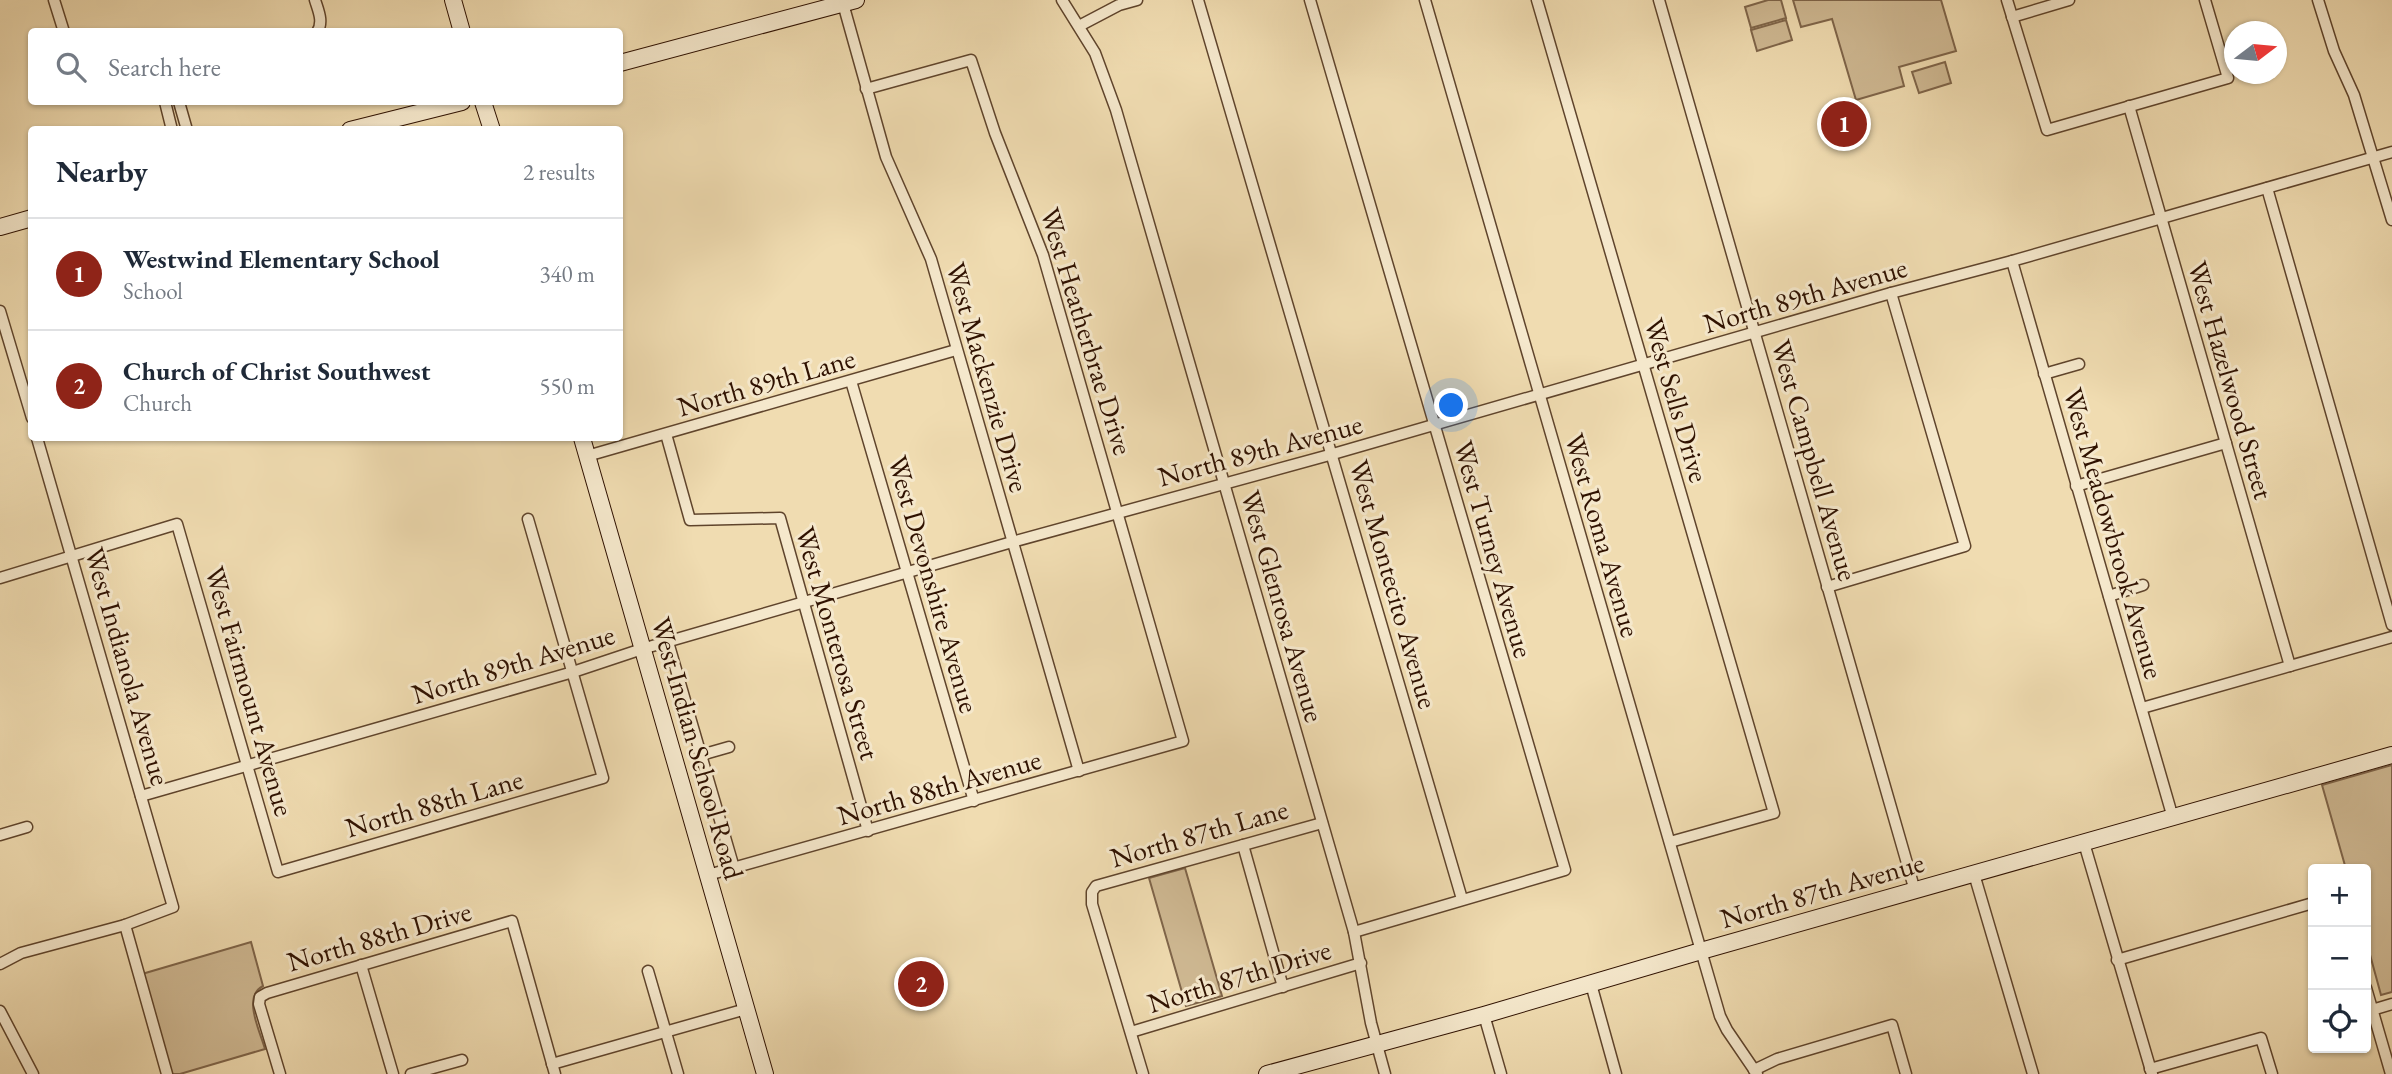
<!DOCTYPE html>
<meta charset="utf-8">
<style>
body{margin:0;font-family:"EB Garamond",serif;background:#f6f6f7;color:#1f2937}
.controls{position:absolute;right:21px;bottom:21px;display:grid;overflow:hidden;border-radius:7px;box-shadow:0 2px 5px #0004}
.controls button{width:63px;height:63px;display:grid;place-items:center;padding:0;border:0;border-bottom:2px solid #e0e1e3;background:#fff;color:#1f2937;font:35px sans-serif}
.compass{position:absolute;left:2224px;top:21px;width:63px;height:63px;border-radius:50%;background:#fff;box-shadow:0 2px 5px #0004;rotate:74deg}
.you{position:absolute;left:1452px;top:406px;width:24px;height:24px;margin:-18px;border:5px solid #fff;border-radius:50%;background:#1a73e8;box-shadow:0 0 0 10px #1a73e833}
.badge{display:grid;place-items:center;width:46px;height:46px;border-radius:50%;background:#8f2418;color:#fff;font-size:23px;font-weight:700}
.pin{position:absolute;translate:-50% -50%;border:4px solid #fff;box-shadow:0 2px 7px #0006}
.list{margin:0;padding:0;list-style:none}
h2{display:flex;justify-content:space-between;align-items:center;height:91px;margin:0;padding:0 28px;font-size:30px}
h2 small{font-size:23px;font-weight:400;color:#747a83}
.list li{display:grid;grid-template-columns:46px 1fr auto;gap:21px;align-items:center;box-sizing:border-box;height:112px;padding:0 28px;border-top:2px solid #e0e1e3}
.list b{display:block;font-size:26px;white-space:nowrap}
.list p{margin:0;font-size:23px;white-space:nowrap;color:#747a83}
.list em{font-size:23px;font-style:normal;color:#747a83}
.icon{flex:none;width:38px;height:38px;fill:none;stroke:currentColor;stroke-width:2;stroke-linecap:round;stroke-linejoin:round}
.map{position:relative;flex:none;width:2392px;height:1074px;overflow:hidden}
.search{position:absolute;background:#fff;box-shadow:0 2px 5px #0004;left:28px;top:28px;width:595px;height:77px;display:flex;align-items:center;gap:18px;box-sizing:border-box;padding:0 24px;border-radius:7px;color:#747a83;font-size:26px}
.panel{position:absolute;background:#fff;box-shadow:0 2px 5px #0004;left:28px;top:126px;width:595px;height:315px;border-radius:7px}
.map>svg:first-child{display:block}
</style>
<div class="map">
<svg width="2392" height="1074" viewBox="0 0 2392 1074">
<rect width="100%" height="100%" fill="#f0dcb1"/>
<filter id="stains"><feTurbulence type="fractalNoise" baseFrequency=".00286" numOctaves="4"/><feColorMatrix values="0 0 0 0 .2 0 0 0 0 .09 0 0 0 0 .02 0 0 0 .5 -.17"/></filter>
<radialGradient id="worn" r=".72"><stop offset=".6" stop-color="#630" stop-opacity="0"/><stop offset="1" stop-color="#630" stop-opacity=".3"/></radialGradient>
<g fill="#cfb993" stroke="#7f654a" stroke-width="2">
<path d="M1768 0H1781L1786 18 1751 28 1745 7Z"/>
<path d="M1793 0H1941L1956 51 1899 67 1904 86 1856 100 1832 19 1801 27Z"/>
<path d="M1786 20 1792 40 1757 51 1751 30Z"/>
<path d="M1945 62 1951 83 1919 93 1912 72Z"/>
<path d="M2392 765V992L2381 995 2366 940V869H2346L2322 785Z"/>
<path d="M1185 868 1222 996 1186 1006 1149 878Z"/>
<path d="M251 942 263 986C242 997 260 1031 265 1049L180 1074H172L142 974Z"/>
</g>
<g fill="none" stroke-linecap="round" stroke-linejoin="round">
<defs>
<g id="street">
<path d="M54 0 64 32"/>
<path d="M315 0C318 10 324 22 317 32"/>
<path d="M842 0 886 157 931 259 1079 771"/>
<path d="M1062 0 1095 53 1116 110 1354 932 1371 1023 1385 1074"/>
<path d="M1198 0 1462 899"/>
<path d="M1310 0 1565 870 1354 932"/>
<path d="M1425 0 1720 1016 1727 1030 1757 1074"/>
<path d="M1537 0 1774 813 1670 842"/>
<path d="M1659 0 1915 891"/>
<path d="M2007 0 2047 130 2228 78 2205 0"/>
<path d="M2318 0 2334 51 2354 95 2392 220"/>
<path d="M2012 17 2069 0"/>
<path d="M1079 26 1119 5 1137 0"/>
<path d="M165 102 172 130"/>
<path d="M179 102 187 130"/>
<path d="M2129 106 2290 666"/>
<path d="M2267 188 2392 625"/>
<path d="M2012 261 2173 818"/>
<path d="M0 311 32 418"/>
<path d="M2044 374 2079 364"/>
<path d="M851 381 974 801"/>
<path d="M666 434 690 520 780 518 868 831"/>
<path d="M587 456 956 350"/>
<path d="M2076 486 2226 443"/>
<path d="M0 578 177 524 278 872 603 778 528 519"/>
<path d="M1827 587 1965 546 1891 293"/>
<path d="M2109 596 2143 585"/>
<path d="M668 642 734 868"/>
<path d="M2142 708 2392 637"/>
<path d="M701 755 729 747"/>
<path d="M141 796 573 672 642 649 1012 542 1333 454 1891 293 2012 261 2392 152"/>
<path d="M0 835 27 827"/>
<path d="M2084 843 2152 1074"/>
<path d="M1243 845 1283 987"/>
<path d="M1974 874 2033 1074"/>
<path d="M708 875 1183 741 1043 255 995 133 971 60 866 89"/>
<path d="M125 925 167 1074"/>
<path d="M2117 960 2313 903"/>
<path d="M0 964 21 953 125 925 173 907 37 438"/>
<path d="M361 965 393 1074"/>
<path d="M648 971 678 1074"/>
<path d="M1591 984 1616 1074"/>
<path d="M2366 988 2391 1074"/>
<path d="M2372 1010 2392 1004"/>
<path d="M0 1011 33 1074"/>
<path d="M1484 1015 1501 1074"/>
<path d="M1131 1032 1361 963"/>
<path d="M552 1064 746 1009"/>
<path d="M2150 1069 2261 1038 2272 1074"/>
<path d="M1754 1070 1777 1059 1892 1025 1906 1074"/>
<path d="M280 1074 259 1004 260 997 267 993 512 921 555 1074"/>
<path d="M411 1074 462 1060"/>
<path d="M1143 1074 1092 904V892L1096 886 1322 823"/>
</g>
<g id="secondary">
<path d="M453 0 462 32"/>
<path d="M620 63 856 0"/>
<path d="M483 102 492 130"/>
<path d="M350 130 462 102"/>
<path d="M0 227 32 218"/>
<path d="M582 438 765 1074"/>
<path d="M1267 1074 1484 1015 1701 951 2392 755"/>
</g>
</defs>
<use href="#street" stroke="#5f442c" stroke-width="13"/>
<use href="#secondary" stroke="#2f1100" stroke-width="18"/>
<use href="#street" stroke="#f5e8cc" stroke-width="10"/>
<use href="#secondary" stroke="#f5e8cc" stroke-width="16"/>
</g>
<g text-anchor="middle" dominant-baseline="central" stroke-width="6" stroke-linejoin="round" paint-order="stroke">
<g font-size="28" fill="#2f1100" stroke="#f5e8cc">
<text transform="translate(1805 295) rotate(-16)">North 89th Avenue</text>
<text transform="translate(1087 331) rotate(73)">West Heatherbrae Drive</text>
<text transform="translate(988 377) rotate(74)">West Mackenzie Drive</text>
<text transform="translate(2231 380) rotate(74)">West Hazelwood Street</text>
<text transform="translate(766 382) rotate(-16)">North 89th Lane</text>
<text transform="translate(1677 400) rotate(74)">West Sells Drive</text>
<text transform="translate(1260 450) rotate(-15)">North 89th Avenue</text>
<text transform="translate(1815 460) rotate(74)">West Campbell Avenue</text>
<text transform="translate(2114 533) rotate(74)">West Meadowbrook Avenue</text>
<text transform="translate(1603 535) rotate(74)">West Roma Avenue</text>
<text transform="translate(1494 549) rotate(74)">West Turney Avenue</text>
<text transform="translate(934 584) rotate(74)">West Devonshire Avenue</text>
<text transform="translate(1394 584) rotate(74)">West Montecito Avenue</text>
<text transform="translate(1283 606) rotate(74)">West Glenrosa Avenue</text>
<text transform="translate(838 643) rotate(74)">West Monterosa Street</text>
<text transform="translate(513 664) rotate(-17)">North 89th Avenue</text>
<text transform="translate(128 666) rotate(74)">West Indianola Avenue</text>
<text transform="translate(250 691) rotate(74)">West Fairmount Avenue</text>
<text transform="translate(698 748) rotate(74)">West Indian School Road</text>
<text transform="translate(939 787) rotate(-16)">North 88th Avenue</text>
<text transform="translate(434 803) rotate(-16)">North 88th Lane</text>
<text transform="translate(1199 833) rotate(-16)">North 87th Lane</text>
<text transform="translate(1822 890) rotate(-16)">North 87th Avenue</text>
<text transform="translate(379 936) rotate(-16)">North 88th Drive</text>
<text transform="translate(1239 976) rotate(-17)">North 87th Drive</text>
</g>
</g>
<rect width="100%" height="100%" filter="url(#stains)"/>
<rect width="100%" height="100%" fill="url(#worn)"/>
</svg>
<div class="controls">
<button>+</button>
<button>−</button>
<button><svg class="icon" aria-label="locate" viewBox="0 0 24 24"><circle cx="12" cy="12" r="6"/><path d="M12 2v4M12 18v4M2 12h4M18 12h4"/></svg></button>
</div>
<svg class="compass" viewBox="-18 -18 36 36"><path d="M0-13l5 13h-10z" fill="#e53935"/><path d="M0 13l5-13h-10z" fill="#747a83"/></svg>
<div class="you"></div>
<div class="pin badge" style="left:1844px;top:124px">1</div>
<div class="pin badge" style="left:921px;top:984px">2</div>
<div class="search"><svg class="icon" aria-label="search" viewBox="0 0 24 24"><circle cx="10" cy="10" r="6"/><path d="M15 15l6 6"/></svg>Search here</div>
<section class="panel">
<h2>Nearby<small>2 results</small></h2>
<ul class="list">
<li><span class="badge">1</span><div><b>Westwind Elementary School</b><p>School</p></div><em>340 m</em></li>
<li><span class="badge">2</span><div><b>Church of Christ Southwest</b><p>Church</p></div><em>550 m</em></li>
</ul>
</section>
</div>
